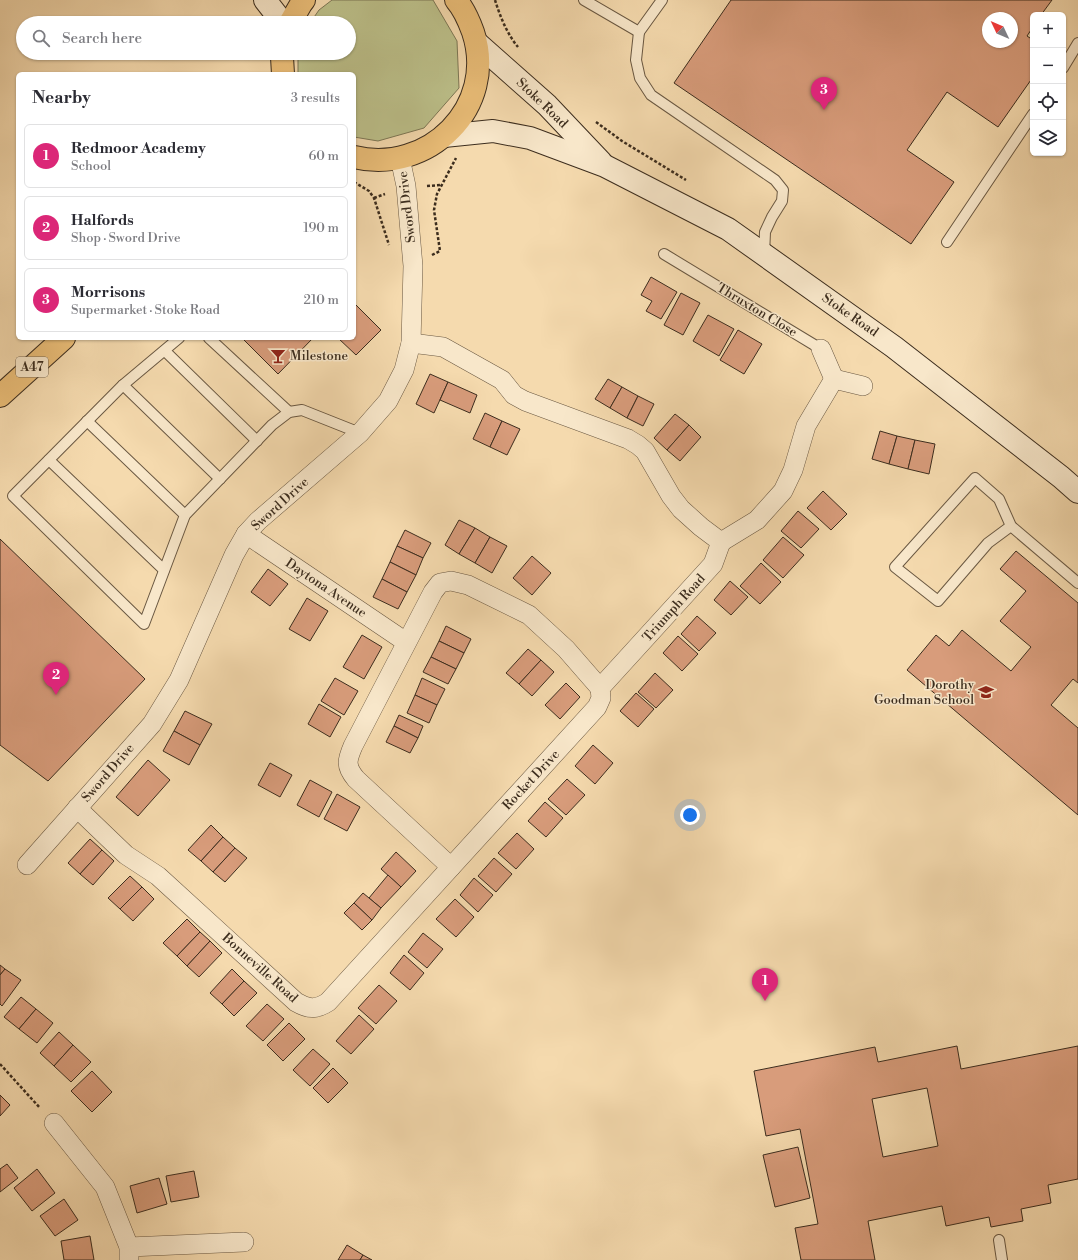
<!DOCTYPE html>
<meta charset="utf-8">
<style>
body{margin:0;font-family:"Libre Bodoni",serif;background:#f2f2f3;color:#2b2b33}
.controls{position:absolute;right:12px;top:12px;display:grid;overflow:hidden;border-radius:6px;box-shadow:0 1px 3px #0004}
.controls button{width:36px;height:36px;display:grid;place-items:center;padding:0;border:0;border-bottom:1px solid #e1e1e2;background:#fff;color:#2b2b33;font:20px sans-serif}
.compass{position:absolute;left:982px;top:12px;width:36px;height:36px;border-radius:50%;background:#fff;box-shadow:0 1px 3px #0004;rotate:314deg}
.you{position:absolute;left:690px;top:815px;width:14px;height:14px;margin:-10px;border:3px solid #fff;border-radius:50%;background:#1a73e8;box-shadow:0 0 0 6px #1a73e833}
.badge{display:grid;place-items:center;width:26px;height:26px;border-radius:50%;background:#db2777;color:#fff;font-size:13px;font-weight:700}
.pin{position:absolute;translate:-50% -33px;filter:drop-shadow(0 1px 2px #0008)}
.pin::after{content:'';position:absolute;top:21px;width:14px;height:12px;background:inherit;clip-path:polygon(0 0,100% 0,50% 100%)}
.list{margin:0;padding:0;list-style:none}
h2{display:flex;justify-content:space-between;align-items:center;height:52px;margin:0;padding:0 16px;font-size:17px}
h2 small{font-size:13px;font-weight:400;color:#7c7c81}
.list li{display:grid;grid-template-columns:26px 1fr auto;gap:12px;align-items:center;box-sizing:border-box;height:64px;margin:0 8px 8px;padding:0 8px;border:1px solid #e1e1e2;border-radius:6px}
.list b{display:block;font-size:15px;white-space:nowrap}
.list p{margin:0;font-size:13px;white-space:nowrap;color:#7c7c81}
.list em{font-size:13px;font-style:normal;color:#7c7c81}
.icon{flex:none;width:22px;height:22px;fill:none;stroke:currentColor;stroke-width:2;stroke-linecap:round;stroke-linejoin:round}
.map{position:relative;flex:none;width:1078px;height:1260px;overflow:hidden}
.search{position:absolute;background:#fff;box-shadow:0 1px 3px #0004;left:16px;top:16px;width:340px;height:44px;display:flex;align-items:center;gap:10px;box-sizing:border-box;padding:0 14px;border-radius:22px;color:#7c7c81;font-size:15px}
.panel{position:absolute;background:#fff;box-shadow:0 1px 3px #0004;left:16px;top:72px;width:340px;height:268px;border-radius:6px}
.map>svg:first-child{display:block}
</style>
<div class="map">
<svg width="1078" height="1260" viewBox="0 0 1078 1260">
<rect width="100%" height="100%" fill="#f5daae"/>
<filter id="stains"><feTurbulence type="fractalNoise" baseFrequency=".005" numOctaves="4"/><feColorMatrix values="0 0 0 0 .2 0 0 0 0 .09 0 0 0 0 .02 0 0 0 .5 -.17"/></filter>
<radialGradient id="worn" r=".72"><stop offset=".6" stop-color="#630" stop-opacity="0"/><stop offset="1" stop-color="#630" stop-opacity=".3"/></radialGradient>
<path fill="#bcc08a" stroke="#7c7654" d="M332 0H433L457 41 459 88 424 128 378 141 354 137V74H298V53H349V23H310L319 10Z"/>
<g fill="#d89c7b" stroke="#3c2d1e" fill-rule="evenodd">
<path d="M731 0H1052L1041 15H1033V27L1027 36 1033 40V77L998 127 947 92 907 150 954 182 911 244 674 83ZM988 18H1012V42H988Z"/>
<path d="M651 277 677 292 661 319 646 311 652 301 641 295Z"/>
<path d="M681 293 700 303 683 335 664 325Z"/>
<path d="M354 303 381 330 356 355 338 338H354Z"/>
<path d="M708 315 734 329 719 356 693 341Z"/>
<path d="M738 330 762 344 744 374 720 360Z"/>
<path d="M242 338H313L278 374Z"/>
<path d="M430 374 448 382 434 413 416 404Z"/>
<path d="M608 379 622 387 610 408 595 399Z"/>
<path d="M448 382 477 395 470 413 440 400Z"/>
<path d="M622 387 638 396 627 418 610 408Z"/>
<path d="M638 396 654 404 643 426 627 418Z"/>
<path d="M485 413 502 421 490 447 473 439Z"/>
<path d="M675 414 689 425 667 450 654 438Z"/>
<path d="M502 421 520 429 507 455 490 447Z"/>
<path d="M689 425 701 437 680 461 667 450Z"/>
<path d="M880 431 897 436 889 464 872 459Z"/>
<path d="M897 436 915 440 908 469 889 464Z"/>
<path d="M915 440 935 444 929 474 908 469Z"/>
<path d="M823 491 847 514 831 530 807 508Z"/>
<path d="M798 511 819 529 801 548 781 531Z"/>
<path d="M459 520 475 528 459 554 445 545Z"/>
<path d="M475 528 490 537 475 563 459 554Z"/>
<path d="M405 530 431 543 423 558 397 546Z"/>
<path d="M490 537 507 546 492 573 475 563Z"/>
<path d="M783 537 804 555 783 578 763 560Z"/>
<path d="M0 539 145 679 48 781 0 745Z"/>
<path d="M397 546 423 558 416 575 390 562Z"/>
<path d="M1016 551 1078 603V683L1073 679 1051 705 1078 728V815L907 670 936 635 949 646 962 630 1011 671 1031 647 1000 621 1026 591 1000 569Z"/>
<path d="M532 556 551 573 532 595 513 578Z"/>
<path d="M390 562 416 575 407 592 382 579Z"/>
<path d="M761 563 781 582 760 604 740 586Z"/>
<path d="M268 569 288 584 270 606 251 592Z"/>
<path d="M382 579 407 592 398 609 373 597Z"/>
<path d="M730 581 748 597 731 615 714 600Z"/>
<path d="M307 598 328 611 310 641 289 629Z"/>
<path d="M697 616 716 633 699 651 681 634Z"/>
<path d="M446 626 471 639 464 653 439 641Z"/>
<path d="M362 635 382 647 364 679 343 667Z"/>
<path d="M678 636 698 654 682 671 663 653Z"/>
<path d="M439 641 464 653 456 669 431 657Z"/>
<path d="M528 649 541 660 519 684 506 673Z"/>
<path d="M431 657 456 669 448 684 423 672Z"/>
<path d="M541 660 554 672 532 696 519 684Z"/>
<path d="M655 673 673 690 656 708 638 692Z"/>
<path d="M335 678 358 691 344 715 321 701Z"/>
<path d="M422 678 445 689 437 705 415 695Z"/>
<path d="M566 683 580 697 560 719 545 705Z"/>
<path d="M636 693 654 709 638 727 620 711Z"/>
<path d="M415 695 437 705 429 723 407 713Z"/>
<path d="M319 704 341 717 330 737 308 724Z"/>
<path d="M185 711 212 724 200 745 174 731Z"/>
<path d="M399 715 423 726 418 738 394 726Z"/>
<path d="M394 726 418 738 410 753 386 742Z"/>
<path d="M174 731 200 745 189 765 163 751Z"/>
<path d="M593 745 613 763 595 784 575 766Z"/>
<path d="M148 760 170 780 138 816 116 797Z"/>
<path d="M270 763 292 775 280 797 258 785Z"/>
<path d="M567 779 585 795 566 815 548 799Z"/>
<path d="M310 780 332 792 319 817 297 805Z"/>
<path d="M337 794 360 807 347 831 324 819Z"/>
<path d="M545 802 563 818 546 837 528 821Z"/>
<path d="M211 825 223 837 201 861 188 850Z"/>
<path d="M517 833 534 849 516 869 498 853Z"/>
<path d="M223 837 235 848 213 872 201 861Z"/>
<path d="M90 839 102 850 80 874 68 863Z"/>
<path d="M235 848 247 858 225 882 213 872Z"/>
<path d="M102 850 114 861 93 885 80 874Z"/>
<path d="M396 852 416 871 401 887 381 869Z"/>
<path d="M494 858 512 874 496 892 478 876Z"/>
<path d="M388 875 401 887 381 908 369 898Z"/>
<path d="M130 876 142 887 120 909 108 898Z"/>
<path d="M474 878 493 895 478 912 460 895Z"/>
<path d="M142 887 154 899 133 921 120 909Z"/>
<path d="M363 893 381 908 372 920 354 903Z"/>
<path d="M455 899 474 917 456 937 436 919Z"/>
<path d="M354 903 372 920 362 930 344 913Z"/>
<path d="M187 919 200 932 177 956 163 943Z"/>
<path d="M200 932 210 941 187 966 177 956Z"/>
<path d="M423 933 443 949 427 968 408 952Z"/>
<path d="M210 941 222 953 199 977 187 966Z"/>
<path d="M404 955 424 973 410 990 390 973Z"/>
<path d="M0 965 5 969 0 975Z"/>
<path d="M5 969 21 980 2 1006 0 1004V975Z"/>
<path d="M232 969 244 981 222 1004 210 993Z"/>
<path d="M244 981 257 993 234 1016 222 1004Z"/>
<path d="M379 985 397 1001 376 1024 358 1008Z"/>
<path d="M21 997 36 1009 19 1029 4 1017Z"/>
<path d="M267 1004 284 1019 263 1041 246 1026Z"/>
<path d="M36 1009 53 1023 37 1043 19 1029Z"/>
<path d="M359 1015 374 1029 351 1054 336 1041Z"/>
<path d="M289 1023 305 1039 283 1061 267 1045Z"/>
<path d="M59 1032 73 1045 54 1066 40 1053Z"/>
<path d="M73 1045 91 1062 71 1082 54 1066Z"/>
<path d="M957 1046 961 1069 1078 1046V1179L1048 1185 1051 1203 1021 1209 1023 1221 991 1227 989 1217 946 1226 942 1206 868 1221 875 1260H801L795 1228 818 1224 800 1129 766 1136 754 1071 875 1047 878 1062ZM927 1088 938 1146 883 1157 872 1099Z"/>
<path d="M313 1049 330 1064 310 1086 293 1070Z"/>
<path d="M333 1068 348 1083 328 1103 313 1088Z"/>
<path d="M92 1071 112 1092 92 1112 71 1091Z"/>
<path d="M0 1095 10 1105 0 1116Z"/>
<path d="M798 1147 810 1198 775 1207 763 1155Z"/>
<path d="M7 1164 18 1178 0 1192V1169Z"/>
<path d="M37 1169 55 1193 32 1211 14 1188Z"/>
<path d="M194 1171 199 1197 171 1202 166 1176Z"/>
<path d="M159 1178 167 1204 137 1213 130 1186Z"/>
<path d="M64 1199 78 1220 55 1236 40 1216Z"/>
<path d="M90 1236 94 1260H64L61 1241Z"/>
<path d="M347 1245 363 1255 360 1260H338Z"/>
<path d="M363 1255 372 1260H360Z"/>
</g>
<g fill="none" stroke-linecap="round" stroke-linejoin="round">
<defs>
<g id="lane">
<path d="M584 0 639 32 662 0"/>
<path d="M639 32 636 60 640 78 651 95 775 180 783 190 782 201 772 217 765 232 764 255"/>
<path d="M1063 68 1078 43"/>
<path d="M947 242 1033 114"/>
<path d="M664 254 821 349"/>
<path d="M179 338 123 385 13 496 144 624 185 515 272 425 289 412 302 410 360 433"/>
<path d="M209 338 289 412"/>
<path d="M165 351 257 441"/>
<path d="M123 385 220 479"/>
<path d="M87 421 185 515"/>
<path d="M49 460 164 570"/>
<path d="M1011 526 999 499 975 478 895 567 938 601 988 543 1011 526 1078 583"/>
<path d="M999 1240 1002 1260"/>
</g>
<g id="street">
<path d="M411 343 443 347 502 380 514 395 525 401 628 439 638 445 645 451 671 496 681 509 701 527 721 542"/>
<path d="M821 349 834 379"/>
<path d="M834 379 863 386"/>
<path d="M246 534 406 642"/>
<path d="M721 542 757 520 783 491 793 470 806 426 834 379"/>
<path d="M77 808 126 855 158 876 296 1002C308 1009 316 1010 328 1002L597 707 601 698 600 688"/>
<path d="M27 865 152 724 179 680 234 555 246 534 258 521 360 433 388 401 404 370 411 343 413 266 406 186 400 158"/>
<path d="M451 867 356 779C345 766 347 760 353 746L433 592 440 583 451 581 468 585 529 615 566 649 600 688 713 564 721 542"/>
<path d="M54 1123 105 1187 129 1247V1260"/>
<path d="M129 1247 244 1242"/>
</g>
<g id="secondary">
<path d="M265 0 283 23"/>
<path d="M477 43 547 105 601 162"/>
<path d="M444 136 493 131 530 138 605 166 728 229 894 347 1061 477 1078 492"/>
</g>
<g id="primary">
<path d="M290 23 301 4 304 0"/>
<path d="M282 53V57L283 74"/>
<path d="M354 157C428 175 498 107 473 32 469 21 464 9 456 0"/>
<path d="M0 396 64 338"/>
</g>
</defs>
<use href="#lane" stroke="#6a5842" stroke-width="12"/>
<use href="#street" stroke="#6a5842" stroke-width="20"/>
<use href="#secondary" stroke="#3c2d1e" stroke-width="24"/>
<use href="#primary" stroke="#3c2d1e" stroke-width="24"/>
<g stroke="#3c2d1e" stroke-width="2.5" stroke-dasharray="3 2" stroke-linecap="butt">
<path d="M495 0C500 16 507 34 518 47"/>
<path d="M596 122 622 141 686 180"/>
<path d="M354 182 369 191 374 198 389 245"/>
<path d="M427 186 441 185"/>
<path d="M374 198 385 194"/>
<path d="M432 255 440 251 434 210 437 194 456 158"/>
<path d="M0 1064 40 1108"/>
</g>
<use href="#lane" stroke="#f8e7ca" stroke-width="10"/>
<use href="#street" stroke="#f8e7ca" stroke-width="19"/>
<use href="#secondary" stroke="#f8e7ca" stroke-width="22"/>
<use href="#primary" stroke="#eabd77" stroke-width="22"/>
</g>
<defs>
<symbol id="bar-bare" viewBox="-9 -9 18 18"><path d="M-6-5H6L.8 .8V4.5H3.5V6h-7V4.5H-.8V.8Z" fill="#8f2418" stroke="#f8e7ca" stroke-width="2.5" paint-order="stroke"/></symbol>
<symbol id="school-bare" viewBox="-9 -9 18 18"><path d="M0-5L7-2L0 1L-7-2ZM-4 1L0 2.5L4 1V4Q0 6-4 4Z" fill="#8f2418" stroke="#f8e7ca" stroke-width="2.5" paint-order="stroke"/></symbol>
</defs>
<g fill-rule="evenodd">
<use href="#bar-bare" x="267" y="345" width="22" height="22"/>
<use href="#school-bare" x="975" y="681" width="22" height="22"/>
</g>
<g text-anchor="middle" dominant-baseline="central" stroke-width="3" stroke-linejoin="round" paint-order="stroke">
<rect fill="#f8e7ca" stroke="#746552" stroke-width="1" x="16" y="357" width="32" height="20" rx="3"/>
<g font-size="12" font-weight="bold" fill="#3c2d1e">
<text x="32" y="367">A47</text>
</g>
<g font-size="13" fill="#3c2d1e" stroke="#f8e7ca">
<text transform="translate(542 103) rotate(44)">Stoke Road</text>
<text transform="translate(407 207) rotate(-97)">Sword Drive</text>
<text transform="translate(757 310) rotate(31)">Thruxton Close</text>
<text transform="translate(850 315) rotate(35)">Stoke Road</text>
<text transform="translate(280 504) rotate(-42)">Sword Drive</text>
<text transform="translate(326 588) rotate(34)">Daytona Avenue</text>
<text transform="translate(674 608) rotate(-48)">Triumph Road</text>
<text transform="translate(108 773) rotate(-49)">Sword Drive</text>
<text transform="translate(531 780) rotate(-47)">Rocket Drive</text>
<text transform="translate(260 968) rotate(42)">Bonneville Road</text>
</g>
<g font-size="13" fill="#3c2d1e" stroke="#f8e7ca" text-anchor="start">
<text x="290" y="356">Milestone</text>
<text x="974" y="685" text-anchor="end">Dorothy<tspan x="974" dy="15">Goodman School</tspan></text>
</g>
</g>
<rect width="100%" height="100%" filter="url(#stains)"/>
<rect width="100%" height="100%" fill="url(#worn)"/>
</svg>
<div class="controls">
<button>+</button>
<button>−</button>
<button><svg class="icon" aria-label="locate" viewBox="0 0 24 24"><circle cx="12" cy="12" r="6"/><path d="M12 2v4M12 18v4M2 12h4M18 12h4"/></svg></button>
<button><svg class="icon" aria-label="layers" viewBox="0 0 24 24"><path d="M12 4l9 5-9 5-9-5zM3 14l9 5 9-5"/></svg></button>
</div>
<svg class="compass" viewBox="-18 -18 36 36"><path d="M0-13l5 13h-10z" fill="#e53935"/><path d="M0 13l5-13h-10z" fill="#7c7c81"/></svg>
<div class="you"></div>
<div class="pin badge" style="left:765px;top:1001px">1</div>
<div class="pin badge" style="left:56px;top:695px">2</div>
<div class="pin badge" style="left:824px;top:110px">3</div>
<div class="search"><svg class="icon" aria-label="search" viewBox="0 0 24 24"><circle cx="10" cy="10" r="6"/><path d="M15 15l6 6"/></svg>Search here</div>
<section class="panel">
<h2>Nearby<small>3 results</small></h2>
<ul class="list">
<li><span class="badge">1</span><div><b>Redmoor Academy</b><p>School</p></div><em>60 m</em></li>
<li><span class="badge">2</span><div><b>Halfords</b><p>Shop · Sword Drive</p></div><em>190 m</em></li>
<li><span class="badge">3</span><div><b>Morrisons</b><p>Supermarket · Stoke Road</p></div><em>210 m</em></li>
</ul>
</section>
</div>
